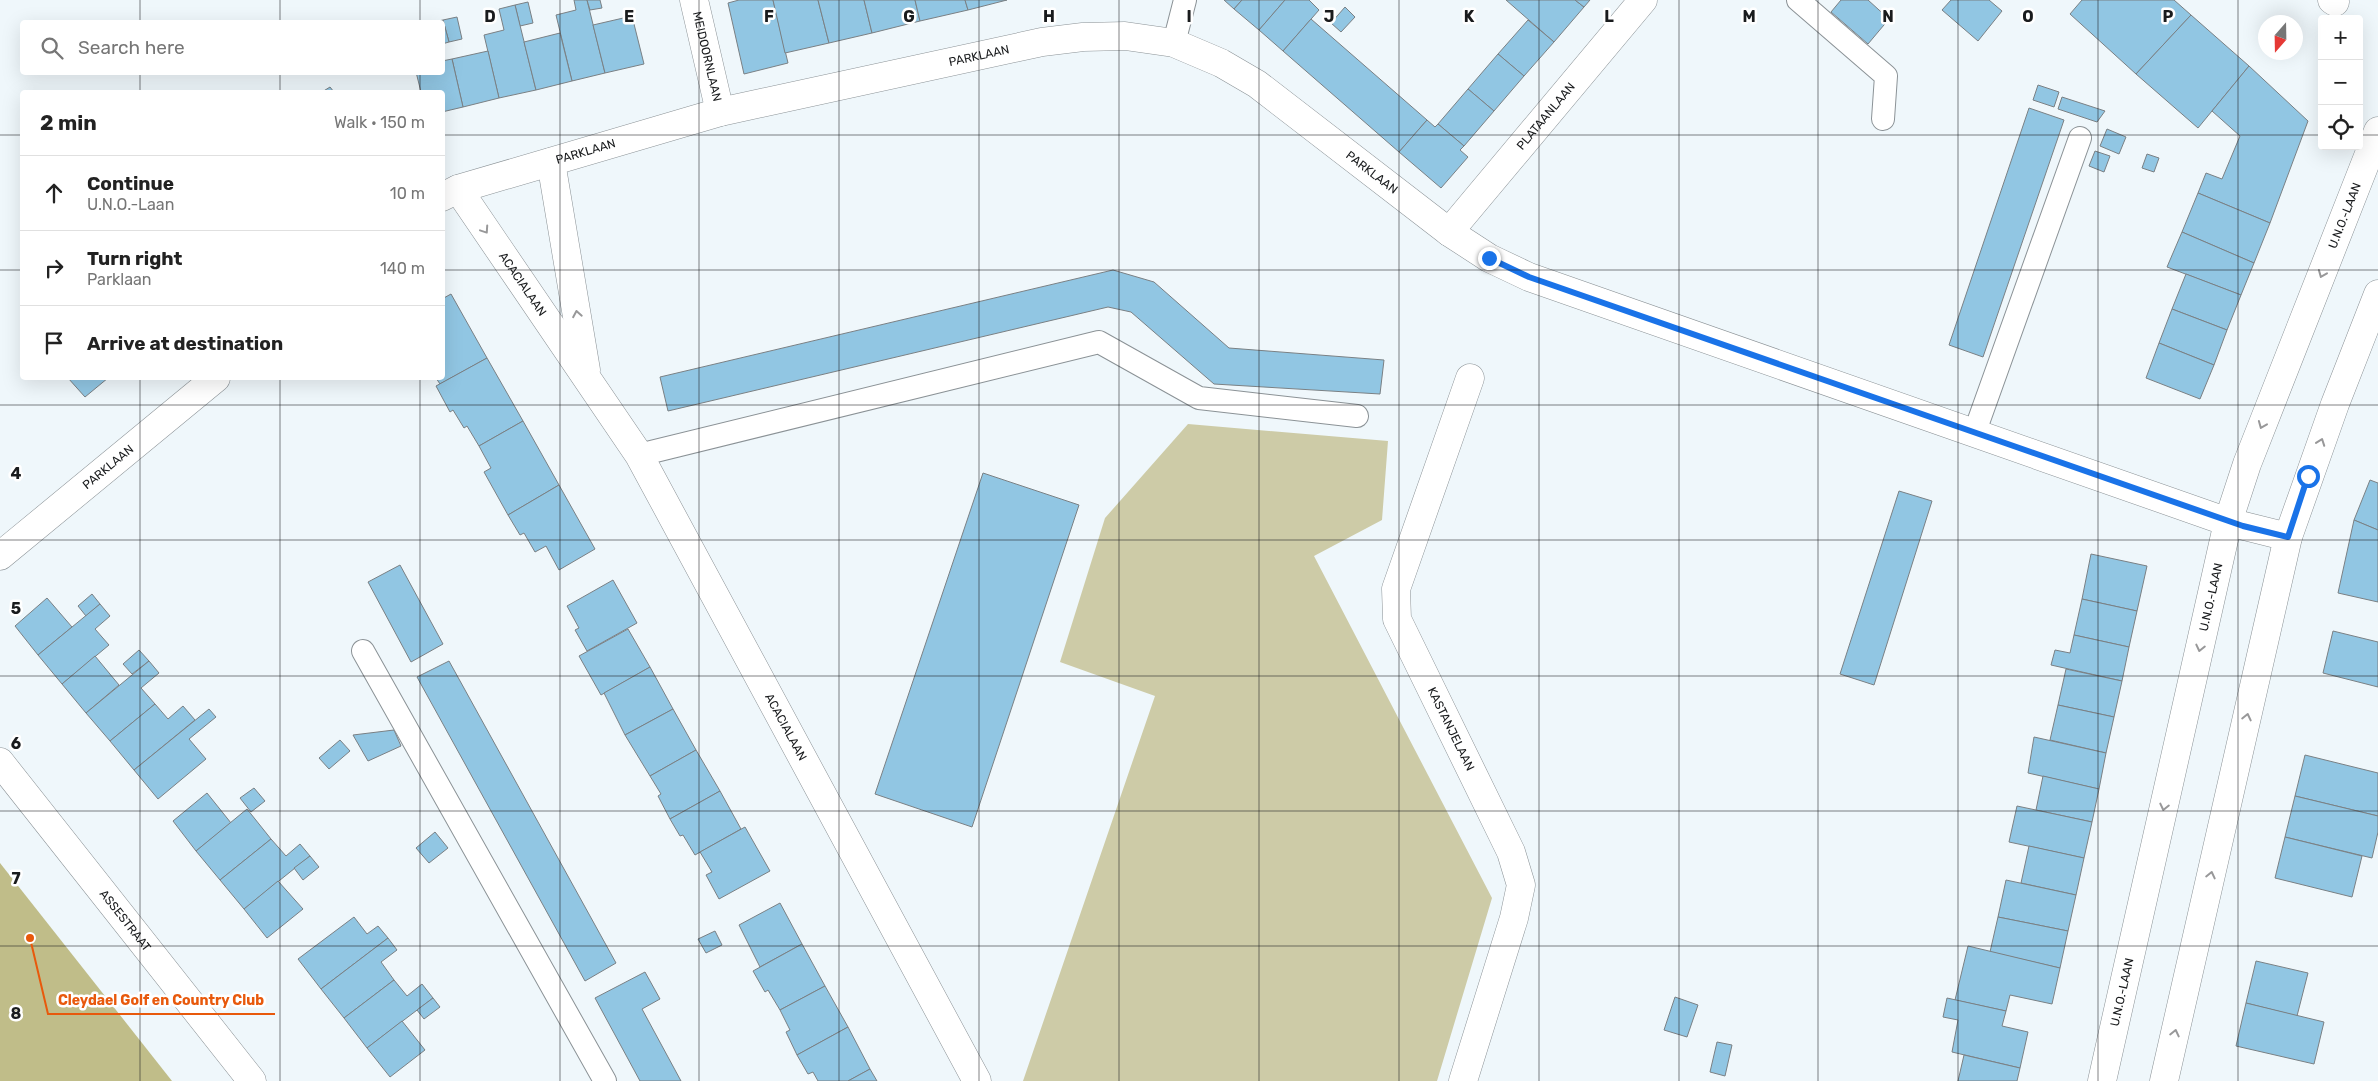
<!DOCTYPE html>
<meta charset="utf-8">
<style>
body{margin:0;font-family:Rubik,sans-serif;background:#f6f6f6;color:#222}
.controls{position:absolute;right:15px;top:15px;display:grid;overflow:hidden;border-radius:5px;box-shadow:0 5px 20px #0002}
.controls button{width:45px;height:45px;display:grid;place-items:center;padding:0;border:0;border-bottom:1px solid #e0e0e0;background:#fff;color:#222;font:25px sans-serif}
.compass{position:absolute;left:2258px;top:15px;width:45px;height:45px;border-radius:50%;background:#fff;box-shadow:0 5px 20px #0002;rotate:200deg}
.stop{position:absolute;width:15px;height:15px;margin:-11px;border:4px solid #1a73e8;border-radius:50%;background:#fff}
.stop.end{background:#1a73e8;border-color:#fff;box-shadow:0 1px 5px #0008}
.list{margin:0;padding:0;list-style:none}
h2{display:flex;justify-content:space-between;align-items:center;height:65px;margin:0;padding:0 20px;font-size:21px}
h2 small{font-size:16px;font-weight:400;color:#767676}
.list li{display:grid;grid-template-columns:32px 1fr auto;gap:15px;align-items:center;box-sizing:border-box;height:75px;padding:0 20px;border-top:1px solid #e0e0e0}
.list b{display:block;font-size:19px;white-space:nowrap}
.list p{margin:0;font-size:16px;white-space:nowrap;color:#767676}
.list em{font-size:16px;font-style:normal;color:#767676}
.icon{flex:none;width:28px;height:28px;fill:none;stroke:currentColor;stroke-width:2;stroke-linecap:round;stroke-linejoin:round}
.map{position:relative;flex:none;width:2378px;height:1081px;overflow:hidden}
.search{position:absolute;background:#fff;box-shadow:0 5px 20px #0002;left:20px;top:20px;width:425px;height:55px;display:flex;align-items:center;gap:12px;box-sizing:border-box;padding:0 18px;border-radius:5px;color:#767676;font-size:19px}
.panel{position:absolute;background:#fff;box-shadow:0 5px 20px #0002;left:20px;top:90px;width:425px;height:290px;border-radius:5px}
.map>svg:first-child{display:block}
</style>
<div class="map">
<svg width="2378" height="1081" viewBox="0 0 2378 1081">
<rect width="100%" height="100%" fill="#eff7fb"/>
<path fill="#cdcba7" d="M1188 424 1388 441 1382 520 1314 556 1492 898 1437 1081H1023L1155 696 1060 662 1105 518Z"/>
<path fill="#c0bd89" d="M0 863 172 1081H0Z"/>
<g fill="#91c6e3" stroke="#7a8084">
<path d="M574 0H587L605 73 572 81 556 15 576 10Z"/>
<path d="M587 0H600L602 8 590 10Z"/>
<path d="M739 0H773L788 63 744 74 728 3Z"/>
<path d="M773 0H818L829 43 785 53Z"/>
<path d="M818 0H864L872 33 829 43Z"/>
<path d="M864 0H915L920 21 872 33Z"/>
<path d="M915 0H965L968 10 920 21Z"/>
<path d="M965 0H1007L968 10Z"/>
<path d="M1224 0H1242L1234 9Z"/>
<path d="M1242 0H1285L1259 30 1234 9Z"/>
<path d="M1285 0H1309L1319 10 1283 51 1259 30Z"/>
<path d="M1506 0H1575L1584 7 1554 42Z"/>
<path d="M1575 0H1590L1584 7Z"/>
<path d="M1841 0H1868L1889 19 1868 44 1831 12Z"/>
<path d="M1951 0H1989L2002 11 1978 41 1942 10Z"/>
<path d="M2082 0H2174L2191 15 2136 74 2070 14Z"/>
<path d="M528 2 533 23 520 26 515 5Z"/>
<path d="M515 5 536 90 499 98 484 35 504 30 499 9Z"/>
<path d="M1345 7 1355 17 1341 32 1331 23Z"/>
<path d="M2191 15 2249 66 2198 128 2136 74Z"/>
<path d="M632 16 644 64 605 73 593 25Z"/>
<path d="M457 17 462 39 449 42 443 20Z"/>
<path d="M1311 19 1427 120 1399 152 1283 51Z"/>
<path d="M443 20 449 42 442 44V22H434Z"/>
<path d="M1528 20 1554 42 1524 76 1498 54Z"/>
<path d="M560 33 572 81 536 90 524 42Z"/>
<path d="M488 51 499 98 463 107 452 59Z"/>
<path d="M1498 54 1524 76 1494 111 1468 89Z"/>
<path d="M452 59 463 107 442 112V92H421L416 72H442V61Z"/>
<path d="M2249 66 2308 121 2270 223 2198 193 2206 173 2222 179 2240 136 2212 111Z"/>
<path d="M2038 85 2059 92 2054 107 2033 100Z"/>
<path d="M330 87 334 92H322Z"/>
<path d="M1468 89 1494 111 1464 146 1438 124Z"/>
<path d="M2062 97 2105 111 2097 122 2058 109Z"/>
<path d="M2029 108 2064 120 1983 357 1949 345Z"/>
<path d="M1427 120 1435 127 1438 124 1464 146 1460 150 1468 157 1441 188 1399 152Z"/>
<path d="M2107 129 2126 137 2119 154 2100 146Z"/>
<path d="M2095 151 2110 156 2104 172 2089 166Z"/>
<path d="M2147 154 2159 158 2154 172 2142 168Z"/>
<path d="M2198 193 2270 223 2254 263 2182 232Z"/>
<path d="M2182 232 2254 263 2241 295 2167 267Z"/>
<path d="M1113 270 1154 282 1229 348 1384 360 1380 394 1214 384 1131 312 1108 307 668 411 660 377Z"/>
<path d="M2186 274 2241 295 2227 330 2172 309Z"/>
<path d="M451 294 487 358 440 384 436 378H442V299Z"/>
<path d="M2172 309 2227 330 2214 365 2159 343Z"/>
<path d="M2159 343 2214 365 2200 399 2146 378Z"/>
<path d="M487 358 523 421 479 446 467 426 464 428 453 410 450 412 436 386Z"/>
<path d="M68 378H108L85 397Z"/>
<path d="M523 421 559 485 508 515 484 472 491 468 479 446Z"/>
<path d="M983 473 1079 505 972 827 875 794Z"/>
<path d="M2370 480 2378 483V530L2354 520Z"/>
<path d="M559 485 595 549 559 570 546 546 535 552 524 533 520 535 508 515Z"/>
<path d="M1899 491 1932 501 1874 685 1840 674Z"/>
<path d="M2354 520 2378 530V602L2338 593Z"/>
<path d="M2091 554 2147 566 2137 611 2082 599Z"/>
<path d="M400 565 443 644 411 662 368 582Z"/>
<path d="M613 580 637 623 587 651 575 630 579 628 567 606Z"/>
<path d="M92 594 100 604 86 616 78 606Z"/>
<path d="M47 598 72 627 38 655 15 626Z"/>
<path d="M2082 599 2137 611 2129 647 2074 635Z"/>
<path d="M100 604 110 616 95 629 109 645 62 684 38 655Z"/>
<path d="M628 629 650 667 601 695 579 656Z"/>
<path d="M2333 631 2378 642V687L2323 673Z"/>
<path d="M2074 635 2129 647 2122 681 2051 665 2055 650 2070 653Z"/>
<path d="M139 650 149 661 132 674 123 664Z"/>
<path d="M95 656 119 685 86 713 62 684Z"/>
<path d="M149 661 159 673 141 688 155 704 110 741 86 713Z"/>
<path d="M449 661 616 963 585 981 417 677Z"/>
<path d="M650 667 673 709 625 735 604 693Z"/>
<path d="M2066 669 2122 681 2114 717 2058 705Z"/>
<path d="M155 704 168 719 183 706 195 720 134 770 110 741Z"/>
<path d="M2058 705 2114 717 2106 753 2050 740Z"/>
<path d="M209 709 216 717 189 739 206 759 158 799 134 770Z"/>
<path d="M673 709 696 750 650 776 625 735Z"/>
<path d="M394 730 401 746 368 761 353 735Z"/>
<path d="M2034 737 2106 753 2099 789 2028 773Z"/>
<path d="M340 740 350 751 329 769 319 758Z"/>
<path d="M696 750 720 791 670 819 658 796 661 794 650 776Z"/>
<path d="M2305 755 2378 773V816L2295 796Z"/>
<path d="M2043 776 2099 789 2092 822 2036 810Z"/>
<path d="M254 788 265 801 251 812 240 798Z"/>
<path d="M720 791 741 829 695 855 683 835 680 836 670 819Z"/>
<path d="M207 793 231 823 196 851 173 821Z"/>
<path d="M2295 796 2378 816V832L2372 858 2285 837Z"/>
<path d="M2017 806 2092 822 2084 858 2009 842Z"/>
<path d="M247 809 271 839 220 880 196 851Z"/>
<path d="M745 827 770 871 719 899 706 875 712 872 700 852Z"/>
<path d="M435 832 448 848 429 863 416 848Z"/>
<path d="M2285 837 2362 856 2352 897 2275 878Z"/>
<path d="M271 839 286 856 300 844 310 856 244 909 220 880Z"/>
<path d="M2029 846 2084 858 2076 895 2021 883Z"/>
<path d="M310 856 319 867 303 880 294 868Z"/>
<path d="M2006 880 2076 895 2068 931 1998 917Z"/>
<path d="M278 881 303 909 267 938 244 909Z"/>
<path d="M780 903 802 944 760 967 739 925Z"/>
<path d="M354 917 367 934 378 926 388 938 321 989 298 959Z"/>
<path d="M1998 917 2068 931 2060 968 1990 952Z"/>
<path d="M715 931 722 945 706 953 698 939Z"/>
<path d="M388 938 397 950 381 962 394 980 344 1018 321 989Z"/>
<path d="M802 944 825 986 780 1010 768 990 765 992 753 971Z"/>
<path d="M1968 946 2060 968 2052 1004 2010 995 2006 1011 1955 1000Z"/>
<path d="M2256 961 2308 973 2297 1016 2246 1003Z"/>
<path d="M645 972 660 999 642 1009 681 1081H640L595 998Z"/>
<path d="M394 980 407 996 422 984 433 998 367 1048 344 1018Z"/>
<path d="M825 986 848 1027 797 1055 786 1032 790 1030 780 1010Z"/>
<path d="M1675 997 1698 1005 1687 1037 1664 1030Z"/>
<path d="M433 998 440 1007 424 1019 417 1010Z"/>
<path d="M1947 998 2006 1011 2002 1026 2028 1032 2020 1068 1952 1052 1958 1020 1943 1017Z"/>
<path d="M2246 1003 2324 1022 2314 1064 2236 1046Z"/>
<path d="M402 1021 425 1050 390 1077 367 1048Z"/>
<path d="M848 1027 870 1069 848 1081H818L813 1072 808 1074 797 1055Z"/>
<path d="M1717 1042 1732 1045 1725 1076 1710 1072Z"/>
<path d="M1964 1055 2020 1068 2017 1081H1958Z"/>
<path d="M870 1069 877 1081H848Z"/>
</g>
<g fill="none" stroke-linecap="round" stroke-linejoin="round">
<defs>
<g id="service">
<path d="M1798 0 1886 76 1883 119"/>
<path d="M1174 43 1185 0"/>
<path d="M1974 434 2080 138"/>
<path d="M639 455 1099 342 1199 398 1357 416"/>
<path d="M363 651 605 1081"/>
</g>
<g id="minor">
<path id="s1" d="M694 0 720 112"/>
<path d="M2332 0 2335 2"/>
<path d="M551 162 586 370"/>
<path id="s2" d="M458 189 639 455 977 1081"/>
<path id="s3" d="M442 197 458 189 720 112 1042 42 1083 37 1125 36 1174 43 1221 63 1257 84 1449 232 1489 258 1529 277 2228 522 2288 537"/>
<path id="s4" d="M1449 232 1643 0"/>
<path id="s5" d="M0 556 216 378"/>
<path d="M1463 1081 1514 918 1521 885 1511 852 1397 619 1396 589 1470 378"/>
<path id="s6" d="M2102 1081 2228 522 2247 464 2378 131"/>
<path d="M2164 1081 2288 537 2335 404 2378 294"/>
</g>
<g id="tertiary">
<path id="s7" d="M0 762 252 1081"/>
</g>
</defs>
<use href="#service" stroke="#8b9296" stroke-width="24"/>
<use href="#minor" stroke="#8b9296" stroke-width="29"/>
<use href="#tertiary" stroke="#8b9296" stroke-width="29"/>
<use href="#service" stroke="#fff" stroke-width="22"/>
<use href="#minor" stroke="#fff" stroke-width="28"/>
<use href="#tertiary" stroke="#fff" stroke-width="28"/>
</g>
<defs><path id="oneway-chevron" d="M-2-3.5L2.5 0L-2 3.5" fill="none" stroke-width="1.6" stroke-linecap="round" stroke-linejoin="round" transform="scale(1.25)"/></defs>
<g stroke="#989899">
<use href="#oneway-chevron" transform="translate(485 230) rotate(56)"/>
<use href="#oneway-chevron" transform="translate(2322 274) rotate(112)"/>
<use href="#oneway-chevron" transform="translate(577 314) rotate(-100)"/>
<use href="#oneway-chevron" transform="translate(2262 425) rotate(112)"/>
<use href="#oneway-chevron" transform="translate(2321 442) rotate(-70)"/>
<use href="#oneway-chevron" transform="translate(2200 648) rotate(103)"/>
<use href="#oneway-chevron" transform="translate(2247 717) rotate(-77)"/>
<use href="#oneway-chevron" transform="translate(2164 807) rotate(103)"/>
<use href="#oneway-chevron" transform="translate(2211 875) rotate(-77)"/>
<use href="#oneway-chevron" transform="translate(2175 1033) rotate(-77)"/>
</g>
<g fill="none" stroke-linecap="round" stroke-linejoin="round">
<path stroke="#1a73e8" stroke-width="6" d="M1489 258 1529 277 2243 526 2288 537 2308 476"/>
</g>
<path fill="none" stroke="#191b1d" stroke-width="1" stroke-opacity="0.55" d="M140 0V22M280 0V22M420 0V22M560 0V1081M699 0V1081M839 0V1081M979 0V1081M1119 0V1081M1259 0V1081M1399 0V1081M1539 0V1081M1679 0V1081M1818 0V1081M1958 0V1081M2098 0V1081M2238 0V1081M140 72V92M280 72V92M420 72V92M0 135H22M442 135H2322M2359 135H2378M0 270H22M442 270H2378M140 378V1081M280 378V1081M420 378V1081M0 405H2378M0 540H2378M0 676H2378M0 811H2378M0 946H2378"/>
<g text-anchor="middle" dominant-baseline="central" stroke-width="5" stroke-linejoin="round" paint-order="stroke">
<g font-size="12" fill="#191b1d" stroke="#fff">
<text stroke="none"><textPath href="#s3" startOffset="556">PARKLAAN</textPath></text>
<text stroke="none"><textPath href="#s1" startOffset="58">MEIDOORNLAAN</textPath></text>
<text stroke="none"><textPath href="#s4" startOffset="151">PLATAANLAAN</textPath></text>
<text stroke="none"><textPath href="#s3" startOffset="151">PARKLAAN</textPath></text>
<text stroke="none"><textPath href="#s3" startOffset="991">PARKLAAN</textPath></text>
<text stroke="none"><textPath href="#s6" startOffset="901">U.N.O.-LAAN</textPath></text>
<text stroke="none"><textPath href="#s2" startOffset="115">ACACIALAAN</textPath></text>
<text stroke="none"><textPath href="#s5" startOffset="140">PARKLAAN</textPath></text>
<text stroke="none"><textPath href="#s6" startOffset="496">U.N.O.-LAAN</textPath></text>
<text stroke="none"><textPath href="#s2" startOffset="631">ACACIALAAN</textPath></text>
<text transform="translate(1451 729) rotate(64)">KASTANJELAAN</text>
<text stroke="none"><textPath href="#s7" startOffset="202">ASSESTRAAT</textPath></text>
<text stroke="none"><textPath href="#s6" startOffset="91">U.N.O.-LAAN</textPath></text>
</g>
</g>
<g font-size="16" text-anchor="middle" font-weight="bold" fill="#191b1d" stroke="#fff" stroke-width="5" stroke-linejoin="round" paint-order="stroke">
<text x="490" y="22">D</text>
<text x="629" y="22">E</text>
<text x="769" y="22">F</text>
<text x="909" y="22">G</text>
<text x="1049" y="22">H</text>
<text x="1189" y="22">I</text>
<text x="1329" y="22">J</text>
<text x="1469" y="22">K</text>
<text x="1609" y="22">L</text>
<text x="1749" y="22">M</text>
<text x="1888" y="22">N</text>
<text x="2028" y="22">O</text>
<text x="2168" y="22">P</text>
<text x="16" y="479">4</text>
<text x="16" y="614">5</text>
<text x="16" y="749">6</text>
<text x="16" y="884">7</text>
<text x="16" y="1019">8</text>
</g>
<path fill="none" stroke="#e8590c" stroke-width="2" d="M30 938L48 1014H275"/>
<circle fill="#e8590c" stroke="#fff" stroke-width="2" cx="30" cy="938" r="5"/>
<g font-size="14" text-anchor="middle" font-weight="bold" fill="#e8590c" stroke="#fff" stroke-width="5" stroke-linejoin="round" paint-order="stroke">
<text x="161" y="1005">Cleydael Golf en Country Club</text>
</g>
</svg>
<div class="controls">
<button>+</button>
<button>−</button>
<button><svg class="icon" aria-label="locate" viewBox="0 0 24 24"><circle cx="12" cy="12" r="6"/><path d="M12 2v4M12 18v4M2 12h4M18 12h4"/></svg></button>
</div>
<svg class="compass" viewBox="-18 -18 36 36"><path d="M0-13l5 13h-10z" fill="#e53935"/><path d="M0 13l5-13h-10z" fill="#767676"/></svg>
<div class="stop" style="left:2308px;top:476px"></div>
<div class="stop end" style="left:1489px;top:258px"></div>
<div class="search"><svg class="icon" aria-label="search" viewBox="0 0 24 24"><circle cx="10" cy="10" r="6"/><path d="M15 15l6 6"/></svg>Search here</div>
<section class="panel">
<h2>2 min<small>Walk · 150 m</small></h2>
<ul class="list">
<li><svg class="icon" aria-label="ahead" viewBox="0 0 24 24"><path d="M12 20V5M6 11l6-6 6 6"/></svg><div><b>Continue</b><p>U.N.O.-Laan</p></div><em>10 m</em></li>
<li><svg class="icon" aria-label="right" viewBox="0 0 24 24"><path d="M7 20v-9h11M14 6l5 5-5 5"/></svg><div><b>Turn right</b><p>Parklaan</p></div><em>140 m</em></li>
<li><svg class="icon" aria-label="arrive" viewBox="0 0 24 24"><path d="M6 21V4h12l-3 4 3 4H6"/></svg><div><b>Arrive at destination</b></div></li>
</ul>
</section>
</div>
